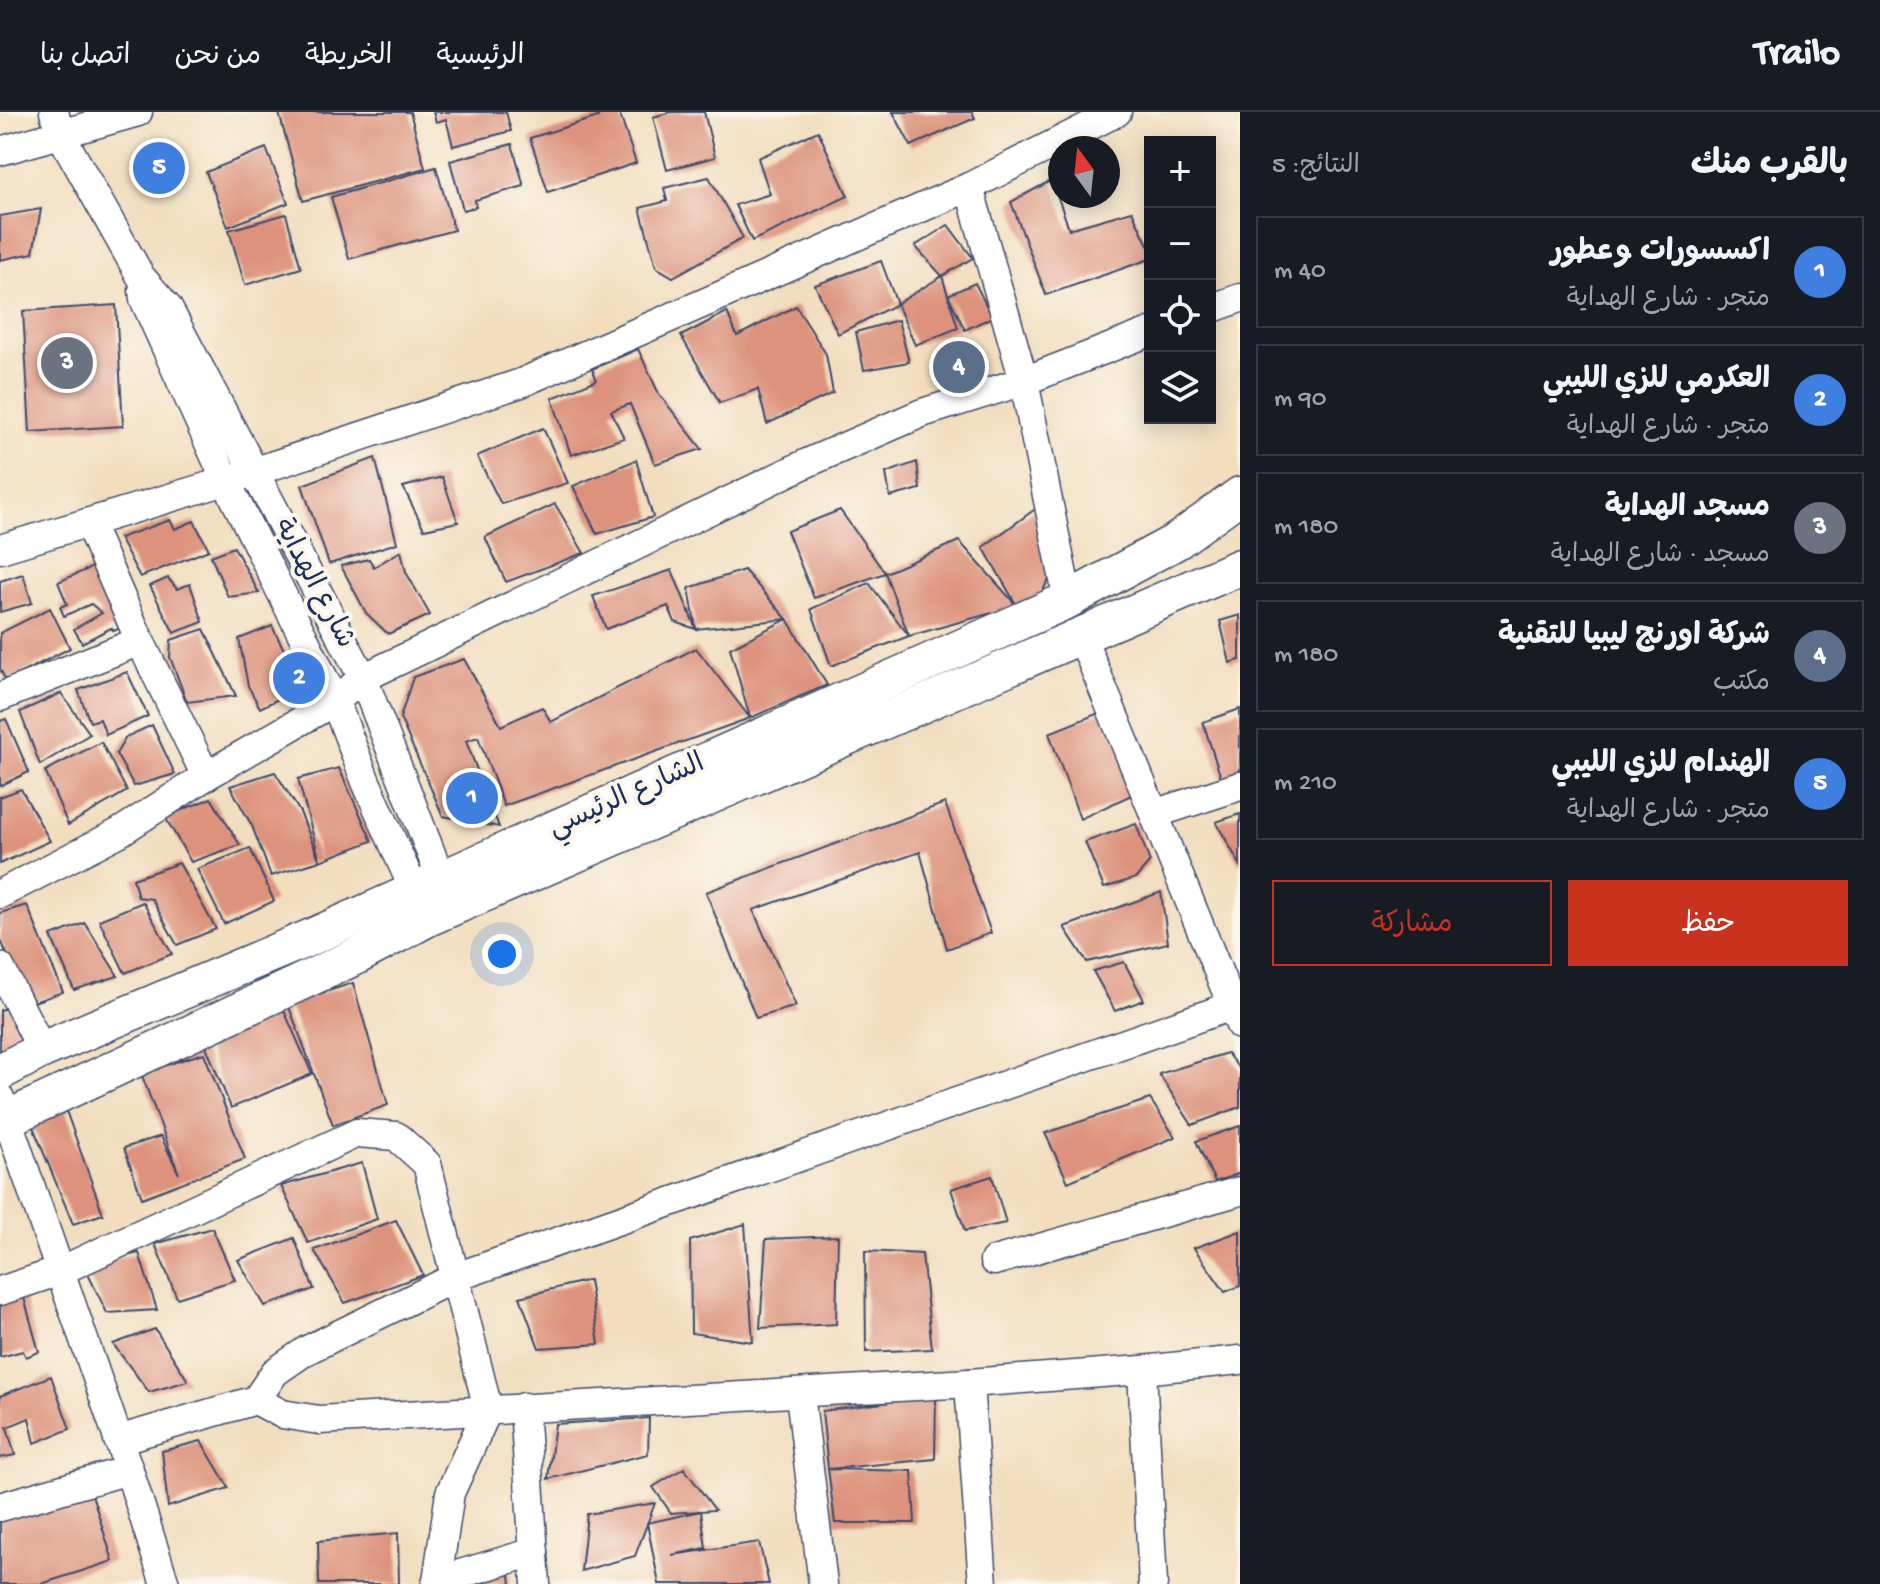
<!DOCTYPE html>
<html lang="ar">
<meta charset="utf-8">
<style>
body{margin:0;font-family:"Gochi Hand","Playpen Sans Arabic",sans-serif;background:#20242c;color:#f1f3f6;direction:rtl}
.controls{position:absolute;right:24px;top:24px;display:grid;overflow:hidden;border-radius:0px;box-shadow:0 4px 20px #0003}
.controls button{width:72px;height:72px;display:grid;place-items:center;padding:0;border:0;border-bottom:2px solid #363941;background:#171b24;color:#f1f3f6;font:40px sans-serif}
.compass{position:absolute;left:1048px;top:24px;width:72px;height:72px;border-radius:50%;background:#171b24;box-shadow:0 4px 20px #0003;rotate:345deg}
.you{position:absolute;left:502px;top:842px;width:28px;height:28px;margin:-20px;border:6px solid #fff;border-radius:50%;background:#1a73e8;box-shadow:0 0 0 12px #1a73e833}
.badge{display:grid;place-items:center;width:52px;height:52px;border-radius:50%;background:#c8321e;color:#fff;font-size:26px;font-weight:700}
.pin{position:absolute;translate:-50% -50%;border:4px solid #fff;box-shadow:0 2px 8px #0006}
.list{margin:0;padding:0;list-style:none}
h2{display:flex;justify-content:space-between;align-items:center;height:104px;margin:0;padding:0 32px;font-size:34px}
h2 small{font-size:26px;font-weight:400;color:#9ea1a6}
.list li{display:grid;grid-template-columns:52px 1fr auto;gap:24px;align-items:center;box-sizing:border-box;height:112px;margin:0 16px 16px;padding:0 16px;border:2px solid #363941;border-radius:0px}
.list b{display:block;font-size:30px;white-space:nowrap}
.list p{margin:0;font-size:26px;white-space:nowrap;color:#9ea1a6}
.list em{font-size:26px;font-style:normal;color:#9ea1a6}
.actions{display:flex;gap:16px;padding:24px 32px}
.actions a{flex:1;padding:18px 0;border:2px solid #c8321e;border-radius:0px;text-align:center;font-size:28px;color:#c8321e}
.actions .main{background:#c8321e;color:#fff}
.icon{flex:none;width:44px;height:44px;fill:none;stroke:currentColor;stroke-width:2;stroke-linecap:round;stroke-linejoin:round}
.map{position:relative;flex:none;width:1240px;height:1472px;overflow:hidden;direction:ltr}
header{display:flex;align-items:center;gap:48px;box-sizing:border-box;height:112px;padding:0 40px;background:#171b24;border-bottom:2px solid #363941}
header strong{font-size:38px}
nav{display:flex;gap:44px;margin-inline-start:auto;font-size:28px}
main{display:flex}
aside{flex:1;background:#171b24}
.map>svg:first-child{display:block}
</style>
<header>
<strong>Trailo</strong>
<nav><a>الرئيسية</a><a>الخريطة</a><a>من نحن</a><a>اتصل بنا</a></nav>
</header>
<main>
<aside>
<h2>بالقرب منك<small>النتائج: 5</small></h2>
<ul class="list">
<li><span class="badge" style="background:#3f7fe0">1</span><div><b>اكسسورات وعطور</b><p>متجر · شارع الهداية</p></div><em>40 m</em></li>
<li><span class="badge" style="background:#3f7fe0">2</span><div><b>العكرمي للزي الليبي</b><p>متجر · شارع الهداية</p></div><em>90 m</em></li>
<li><span class="badge" style="background:#6b7280">3</span><div><b>مسجد الهداية</b><p>مسجد · شارع الهداية</p></div><em>180 m</em></li>
<li><span class="badge" style="background:#5c6f8a">4</span><div><b>شركة اورنج ليبيا للتقنية</b><p>مكتب</p></div><em>180 m</em></li>
<li><span class="badge" style="background:#3f7fe0">5</span><div><b>الهندام للزي الليبي</b><p>متجر · شارع الهداية</p></div><em>210 m</em></li>
</ul>
<div class="actions"><a class="main">حفظ</a><a>مشاركة</a></div>
</aside>
<div class="map">
<svg width="1240" height="1472" viewBox="0 0 1240 1472">
<rect width="100%" height="100%" fill="#fbf7ec"/>
<filter id="ink" filterUnits="userSpaceOnUse"><feTurbulence type="fractalNoise" baseFrequency=".0125" numOctaves="2"/><feDisplacementMap in="SourceGraphic" scale="16" xChannelSelector="R" yChannelSelector="G"/><feConvolveMatrix kernelMatrix="1 2 1 2 8 2 1 2 1" color-interpolation-filters="sRGB"/></filter>
<filter id="wash" filterUnits="userSpaceOnUse"><feTurbulence type="fractalNoise" baseFrequency=".006" numOctaves="4" result="noise"/><feDisplacementMap in="SourceGraphic" scale="32" xChannelSelector="R" yChannelSelector="G"/><feGaussianBlur stdDeviation="1.8" result="paint"/><feColorMatrix in="noise" values="0 0 0 0 0 0 0 0 0 0 0 0 0 0 0 0 0 1.4 0 .05"/><feComposite in="paint" operator="in"/></filter>
<g filter="url(#wash)">
<rect width="100%" height="100%" fill="#f2debf"/>
<g id="blocks">
<g fill="#dc927c">
<path d="M284 0H410L425 56 303 89 279 1Z"/>
<path d="M433 0H506L511 19 453 34 446 7 436 10Z"/>
<path d="M597 0H619L636 51 548 80 530 26 598 5Z"/>
<path d="M671 0H704L715 45 667 58 653 5Z"/>
<path d="M893 0H972L975 6 911 34Z"/>
<path d="M818 19 848 84 752 129 735 93 770 82 758 46Z"/>
<path d="M512 32 524 74 475 88 476 95 463 98 450 49Z"/>
<path d="M266 36 288 91 228 115 206 60Z"/>
<path d="M436 55 454 118 349 147 331 85Z"/>
<path d="M709 65 743 126 673 165 656 155 640 96 667 89 664 76Z"/>
<path d="M1052 68 1069 117 1132 99 1150 137V147L1046 183 1011 90Z"/>
<path d="M41 97 33 141 0 148V104Z"/>
<path d="M286 102 301 156 245 173 229 118Z"/>
<path d="M948 113 973 146 942 164 915 134Z"/>
<path d="M881 149 897 192 838 222 815 173Z"/>
<path d="M942 164 958 216 915 233 897 192Z"/>
<path d="M975 171 992 205 965 218 948 183Z"/>
<path d="M116 193 123 314 30 320 23 199Z"/>
<path d="M796 194 826 242 833 281 767 312 758 277 720 291 681 224 727 200 737 224Z"/>
<path d="M898 208 909 250 864 258 856 220Z"/>
<path d="M638 237 659 282 702 337 655 352 630 292 611 299 624 326 571 343 552 286 597 268 592 257Z"/>
<path d="M543 316 568 371 501 392 477 344Z"/>
<path d="M375 346 397 431 329 452 302 373Z"/>
<path d="M636 348 653 405 597 422 573 374Z"/>
<path d="M917 350 920 377 890 385 886 361Z"/>
<path d="M442 365 458 410 424 417 403 375Z"/>
<path d="M555 392 584 441 506 470 485 425Z"/>
<path d="M1038 395 1057 453 1037 489 1017 494 983 435Z"/>
<path d="M840 398 885 461 814 486 787 419Z"/>
<path d="M170 408 175 417 194 409 209 438 140 465 119 426Z"/>
<path d="M959 429 1017 494 909 524 885 461Z"/>
<path d="M234 435 259 481 228 485 211 444Z"/>
<path d="M401 439 406 460 430 503 388 522 366 501 341 454 369 447 374 455Z"/>
<path d="M95 454 123 514 114 519 111 516 82 531 74 517 102 501 91 492 64 504 60 495 67 492 58 470Z"/>
<path d="M672 458 696 517 675 510 668 494 606 517 593 484Z"/>
<path d="M744 458 787 507 696 517 689 476Z"/>
<path d="M23 462 32 491 0 500V469Z"/>
<path d="M168 466 177 477 190 472 203 510 174 521 150 474Z"/>
<path d="M869 471 909 524 831 554 811 497Z"/>
<path d="M50 496 70 536 6 569 0 557V521Z"/>
<path d="M1240 503V548L1230 551 1220 509Z"/>
<path d="M787 507 827 573 750 606 730 536Z"/>
<path d="M272 514 303 575 260 596 248 574 239 527Z"/>
<path d="M204 517 236 584 187 590 170 545 171 528Z"/>
<path d="M696 536 750 606 504 694 478 625 466 629 499 715 443 704 400 606 413 565 464 547 501 614 542 595 551 610Z"/>
<path d="M127 560 148 604 106 623 100 607 90 610 78 578Z"/>
<path d="M61 581 90 622 40 653 20 600Z"/>
<path d="M1240 597V659L1221 666 1203 610Z"/>
<path d="M1104 599 1140 679 1080 707 1049 621Z"/>
<path d="M6 607 29 660 0 674V609Z"/>
<path d="M152 613 175 662 134 674 116 642 126 625Z"/>
<path d="M101 630 127 679 68 713 45 659Z"/>
<path d="M339 656 372 729 320 749 298 667Z"/>
<path d="M275 660 300 700 320 749 271 764 252 714 230 674Z"/>
<path d="M21 677 50 729 0 752V685Z"/>
<path d="M211 686 240 733 191 750 165 705Z"/>
<path d="M945 691 991 821 947 837 920 740 753 798 796 894 756 906 706 780Z"/>
<path d="M1240 702V753L1216 710Z"/>
<path d="M1136 712 1150 750 1136 766 1104 776 1085 730Z"/>
<path d="M250 736 274 789 224 812 197 757Z"/>
<path d="M179 751 216 817 177 833 152 787 138 785 133 767Z"/>
<path d="M1161 780 1168 831 1087 850 1064 815Z"/>
<path d="M143 790 172 842 125 861 99 808Z"/>
<path d="M27 793 63 880 28 892 0 826V801Z"/>
<path d="M85 811 118 864 74 878 51 824Z"/>
<path d="M1124 850 1144 888 1115 899 1093 859Z"/>
<path d="M353 871 388 993 333 1013 288 892Z"/>
<path d="M15 894 26 930 0 954V898Z"/>
<path d="M282 894 312 962 231 996 203 927Z"/>
<path d="M204 941 245 1047 142 1086 124 1036 161 1024 179 1062 141 961Z"/>
<path d="M1227 941 1240 958V995L1192 1013 1159 962Z"/>
<path d="M1150 987 1175 1025 1068 1070 1045 1021Z"/>
<path d="M65 996 103 1102 73 1112 31 1010Z"/>
<path d="M1240 1014V1061L1215 1070 1196 1029Z"/>
<path d="M362 1051 377 1107 308 1131 281 1074Z"/>
<path d="M992 1064 1006 1111 965 1119 951 1077Z"/>
<path d="M396 1108 423 1163 345 1191 314 1138Z"/>
<path d="M745 1112 753 1230 691 1221 690 1129Z"/>
<path d="M212 1116 235 1168 177 1186 155 1132Z"/>
<path d="M1240 1119V1174L1225 1180 1194 1136Z"/>
<path d="M838 1124 836 1212 760 1216 766 1127Z"/>
<path d="M294 1126 314 1177 265 1194 238 1148Z"/>
<path d="M865 1139 922 1142 932 1237 866 1240Z"/>
<path d="M139 1141 157 1198 107 1201 84 1154Z"/>
<path d="M589 1168 599 1232 539 1236 520 1185Z"/>
<path d="M23 1182 39 1240 26 1245 23 1239 0 1245V1192Z"/>
<path d="M155 1217 188 1269 149 1280 113 1232Z"/>
<path d="M51 1264 70 1317 35 1331 29 1306 7 1315 15 1343 0 1346V1284Z"/>
<path d="M936 1284 935 1347 828 1357 822 1299Z"/>
<path d="M649 1306 648 1342 548 1367 555 1312Z"/>
<path d="M201 1329 229 1376 168 1395 162 1339Z"/>
<path d="M684 1356 715 1398 671 1401 653 1375Z"/>
<path d="M828 1357 912 1359 915 1411H835Z"/>
<path d="M89 1373 113 1449 41 1472H0V1404Z"/>
<path d="M655 1391 635 1444 581 1459 587 1402Z"/>
<path d="M701 1399 706 1436 672 1443 759 1430 769 1472H659L647 1411Z"/>
<path d="M398 1421 399 1472H319L318 1429Z"/>
<path d="M509 1453 511 1472H459Z"/>
</g>
</g>
</g>
<g filter="url(#ink)">
<use href="#blocks" fill-opacity="0" stroke="#3b496d" stroke-width="2"/>
<g fill="none" stroke-linecap="round" stroke-linejoin="round">
<defs>
<g id="minor">
<path d="M54 0 60 21 141 165 168 196 363 566 441 767 452 785"/>
<path d="M0 39 138 0"/>
<path d="M969 75 1024 269 1068 488"/>
<path d="M143 178 144 187 226 369 335 589 366 670 414 778 424 795"/>
<path d="M1210 197 1240 186"/>
<path d="M89 412 140 529 206 664"/>
<path d="M0 437 226 369 521 271 969 75 1117 0"/>
<path d="M1081 523 1240 913"/>
<path d="M0 585 140 529"/>
<path d="M1154 702 1240 674"/>
<path d="M0 782 120 720 206 664 335 589 363 566 807 351 922 301 1024 269 1150 220"/>
<path d="M0 855 42 938"/>
<path d="M0 986 129 1358 165 1472"/>
<path d="M994 1149 1240 1079"/>
<path d="M0 1179 60 1159 357 1021 396 1024 427 1052 488 1297 450 1381 437 1469"/>
<path d="M1142 1258 1153 1472"/>
<path d="M969 1271 983 1472"/>
<path d="M800 1282 823 1472"/>
<path d="M256 1288 282 1302 319 1308 969 1271 1142 1258 1240 1248"/>
<path d="M524 1295 536 1472"/>
<path d="M118 1328 256 1288 275 1260 307 1238 456 1165 1240 891"/>
<path d="M0 1395 129 1358"/>
<path d="M436 1472 437 1469 534 1440"/>
</g>
<g id="tertiary">
<path d="M0 960 42 938 309 826 1068 488 1177 429 1240 383"/>
<path d="M0 1010 359 843 430 805 1240 455"/>
</g>
</defs>
<use href="#minor" stroke="#3b496d" stroke-width="31"/>
<use href="#tertiary" stroke="#3b496d" stroke-width="39"/>
<use href="#minor" stroke="#fff" stroke-width="28"/>
<use href="#tertiary" stroke="#fff" stroke-width="36"/>
</g>
</g>
<g text-anchor="middle" dominant-baseline="central" stroke-width="8" stroke-linejoin="round" paint-order="stroke">
<g font-size="28" fill="#1b2f5e" stroke="#fbf7ec">
<text transform="translate(313 472) rotate(62)">شارع الهداية</text>
<text transform="translate(627 685) rotate(-24)">الشارع الرئيسي</text>
</g>
</g>
</svg>
<div class="controls">
<button>+</button>
<button>−</button>
<button><svg class="icon" aria-label="locate" viewBox="0 0 24 24"><circle cx="12" cy="12" r="6"/><path d="M12 2v4M12 18v4M2 12h4M18 12h4"/></svg></button>
<button><svg class="icon" aria-label="layers" viewBox="0 0 24 24"><path d="M12 4l9 5-9 5-9-5zM3 14l9 5 9-5"/></svg></button>
</div>
<svg class="compass" viewBox="-18 -18 36 36"><path d="M0-13l5 13h-10z" fill="#e53935"/><path d="M0 13l5-13h-10z" fill="#9ea1a6"/></svg>
<div class="you"></div>
<div class="pin badge" style="left:472px;top:686px;background:#3f7fe0">1</div>
<div class="pin badge" style="left:299px;top:566px;background:#3f7fe0">2</div>
<div class="pin badge" style="left:67px;top:251px;background:#6b7280">3</div>
<div class="pin badge" style="left:959px;top:255px;background:#5c6f8a">4</div>
<div class="pin badge" style="left:159px;top:56px;background:#3f7fe0">5</div>
</div>
</main>
